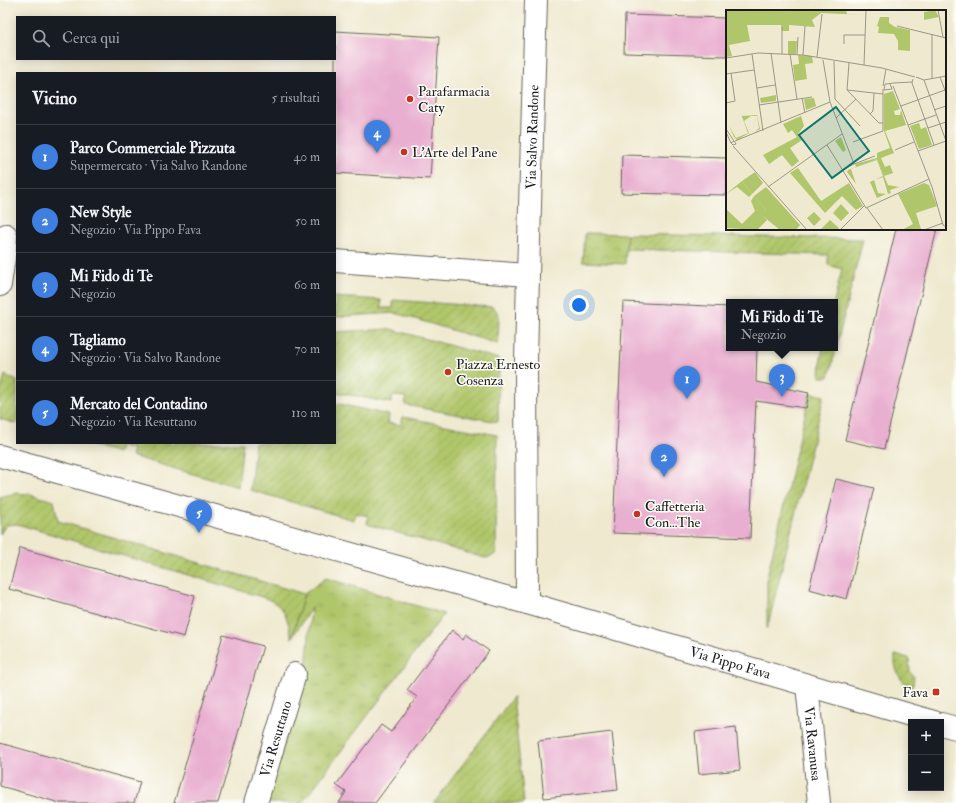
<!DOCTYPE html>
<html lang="it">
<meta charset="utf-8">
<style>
body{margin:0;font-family:"IM FELL Double Pica",serif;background:#20242c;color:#f1f3f6}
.controls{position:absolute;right:12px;bottom:12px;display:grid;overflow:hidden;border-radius:0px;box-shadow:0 2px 10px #0003}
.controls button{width:36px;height:36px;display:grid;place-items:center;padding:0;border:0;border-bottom:1px solid #363941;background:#171b24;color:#f1f3f6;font:20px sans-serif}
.you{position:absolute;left:579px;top:305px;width:14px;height:14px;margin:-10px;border:3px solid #fff;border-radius:50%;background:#1a73e8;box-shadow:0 0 0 6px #1a73e833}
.badge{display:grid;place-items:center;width:26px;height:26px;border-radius:50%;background:#db2777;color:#fff;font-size:13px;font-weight:700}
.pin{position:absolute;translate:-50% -33px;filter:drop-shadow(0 1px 2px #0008)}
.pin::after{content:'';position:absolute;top:21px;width:14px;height:12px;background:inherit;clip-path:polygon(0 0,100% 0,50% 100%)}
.popup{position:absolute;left:726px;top:299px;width:112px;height:52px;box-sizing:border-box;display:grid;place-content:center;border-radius:0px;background:#171b24;filter:drop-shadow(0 1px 3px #0005);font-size:13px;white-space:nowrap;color:#9ea1a6}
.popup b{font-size:15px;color:#f1f3f6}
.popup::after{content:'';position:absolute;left:50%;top:100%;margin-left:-8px;border:8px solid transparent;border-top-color:#171b24}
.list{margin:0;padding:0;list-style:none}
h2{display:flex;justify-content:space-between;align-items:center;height:52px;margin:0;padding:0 16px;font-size:17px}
h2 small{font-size:13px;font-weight:400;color:#9ea1a6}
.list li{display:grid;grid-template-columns:26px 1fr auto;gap:12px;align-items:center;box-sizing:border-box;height:64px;padding:0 16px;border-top:1px solid #363941}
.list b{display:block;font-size:15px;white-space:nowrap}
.list p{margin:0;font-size:13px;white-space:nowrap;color:#9ea1a6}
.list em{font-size:13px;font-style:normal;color:#9ea1a6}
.icon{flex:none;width:22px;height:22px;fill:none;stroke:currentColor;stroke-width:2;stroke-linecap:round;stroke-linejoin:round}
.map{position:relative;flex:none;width:956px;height:803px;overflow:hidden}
.search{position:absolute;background:#171b24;box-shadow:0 2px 10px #0003;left:16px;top:16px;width:320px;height:44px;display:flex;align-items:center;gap:10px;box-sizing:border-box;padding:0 14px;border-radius:0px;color:#9ea1a6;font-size:15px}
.panel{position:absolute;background:#171b24;box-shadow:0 2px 10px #0003;left:16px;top:72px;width:320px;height:372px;border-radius:0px}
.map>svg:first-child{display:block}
</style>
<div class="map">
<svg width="956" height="803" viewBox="0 0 956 803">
<defs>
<pattern id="grass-tufts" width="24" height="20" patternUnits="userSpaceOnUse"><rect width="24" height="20" fill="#b0c66a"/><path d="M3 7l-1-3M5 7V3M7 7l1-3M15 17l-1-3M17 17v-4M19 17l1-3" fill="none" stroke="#97aa5b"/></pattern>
<pattern id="park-crowns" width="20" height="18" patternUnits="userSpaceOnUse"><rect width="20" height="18" fill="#b0c66a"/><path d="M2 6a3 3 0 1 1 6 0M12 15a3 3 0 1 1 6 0" fill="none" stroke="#97aa5b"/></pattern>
<pattern id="garden-furrows" width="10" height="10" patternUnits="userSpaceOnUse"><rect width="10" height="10" fill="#b0c66a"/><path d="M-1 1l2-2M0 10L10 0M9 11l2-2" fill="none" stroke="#97aa5b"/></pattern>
</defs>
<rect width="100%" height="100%" fill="#fdfcf7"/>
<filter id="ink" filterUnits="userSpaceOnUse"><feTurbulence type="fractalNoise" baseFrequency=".025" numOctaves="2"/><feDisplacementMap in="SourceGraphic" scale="8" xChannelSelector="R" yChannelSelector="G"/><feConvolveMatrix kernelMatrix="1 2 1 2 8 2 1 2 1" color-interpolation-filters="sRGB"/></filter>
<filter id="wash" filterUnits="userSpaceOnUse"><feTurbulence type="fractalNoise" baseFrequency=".012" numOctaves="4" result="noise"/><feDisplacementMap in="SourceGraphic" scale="16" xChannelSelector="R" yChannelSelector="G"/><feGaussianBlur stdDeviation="0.9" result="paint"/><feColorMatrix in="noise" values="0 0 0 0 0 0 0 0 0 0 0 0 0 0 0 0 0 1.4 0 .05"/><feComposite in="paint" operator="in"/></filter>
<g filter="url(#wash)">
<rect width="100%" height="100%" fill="#efe9cf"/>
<path fill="url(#grass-tufts)" stroke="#667143" d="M326 578 444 614 302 803H266L306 671 311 608 292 638 304 594Z"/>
<path fill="url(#park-crowns)" stroke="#667143" d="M585 233 627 234 625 264 583 262Z"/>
<g fill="url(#garden-furrows)" stroke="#667143">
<path d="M627 234 863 239 829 377H820L821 358 823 348H835L834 302 842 269 828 265V255L626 249Z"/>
<path d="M335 297 381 300V308H393V300L493 307 499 314 498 344 395 313 335 317Z"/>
<path d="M390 329 499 359 498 422 405 405 406 397 393 396 391 403 335 392V332Z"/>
<path d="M5 375 17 381V424L0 419V393Z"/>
<path d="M810 393 824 396 767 629V577Z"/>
<path d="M335 403 389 415 388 423 401 425 403 417 497 435 496 553 491 557 485 558 367 524 368 516 356 513 354 520 250 490 255 443H335Z"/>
<path d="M84 443H243L238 487 131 456 133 449 120 445 118 453Z"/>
<path d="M15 493 30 494 54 501 58 521 304 594 292 638C287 618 286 606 265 598L17 524 6 525 0 534V497Z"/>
<path d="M895 655 909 658 910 672 914 677 912 690C899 679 894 671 895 655Z"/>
<path d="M513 697 524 803H434Z"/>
</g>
<g id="blocks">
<g fill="#e9afd0">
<path d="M625 15 727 18V56L624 53Z"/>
<path d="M335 31 439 37 430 179 335 173Z"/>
<path d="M622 155 727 158V195L621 193Z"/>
<path d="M896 229H937L884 449 845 440Z"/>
<path d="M623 302 729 307V348H757L756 382 809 393 806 408 756 401 750 538 613 533Z"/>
<path d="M836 479 874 488 847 599 809 589Z"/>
<path d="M20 548 195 596 184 637 9 589Z"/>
<path d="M452 630 463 639 466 634 489 651 375 803H339L346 792 336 785 381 725 391 732 417 697 407 690Z"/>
<path d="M223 635 263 646 218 803H174Z"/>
<path d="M736 727 740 770 699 774 695 732Z"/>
<path d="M612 732 618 790 544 798 538 741Z"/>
<path d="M0 743 140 782 134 803H60L0 786Z"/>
</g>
</g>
</g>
<g filter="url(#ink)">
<use href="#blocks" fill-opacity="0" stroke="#66645b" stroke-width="1"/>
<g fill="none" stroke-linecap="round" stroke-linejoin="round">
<defs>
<g id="street">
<path d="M335 261 528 275"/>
<path d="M0 285 5 251 6 235"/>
<path id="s1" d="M0 456 527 603 934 722"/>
<path id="s2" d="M527 603 526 361 528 275 536 0"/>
<path id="s3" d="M807 685 819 803"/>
<path d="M941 724 956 728"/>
<path id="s4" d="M256 803 295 674"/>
</g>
</defs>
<use href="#street" stroke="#66645b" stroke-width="24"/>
<use href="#street" stroke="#fff" stroke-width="22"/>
</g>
</g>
<g fill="#c8321e" stroke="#fdfcf7" stroke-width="1.5">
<circle cx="410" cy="99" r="4"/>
<circle cx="404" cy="152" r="4"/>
<circle cx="448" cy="372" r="4"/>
<circle cx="637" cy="514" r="4"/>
<rect x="932" y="688" width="8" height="8" rx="2"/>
</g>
<g text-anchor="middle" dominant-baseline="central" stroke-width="3" stroke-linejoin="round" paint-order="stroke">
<g font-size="14" fill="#1c1c1c" stroke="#fdfcf7" text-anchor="start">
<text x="418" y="91">Parafarmacia<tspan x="418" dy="16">Caty</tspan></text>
<text x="412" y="152">L'Arte del Pane</text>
<text x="456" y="364">Piazza Ernesto<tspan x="456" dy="16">Cosenza</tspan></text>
<text x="645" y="506">Caffetteria<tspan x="645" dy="16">Con...The</tspan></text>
<text x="928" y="692" text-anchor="end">Fava</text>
</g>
<g font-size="14" fill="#1c1c1c" stroke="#fdfcf7">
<text stroke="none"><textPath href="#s2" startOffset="466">Via Salvo Randone</textPath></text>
<text stroke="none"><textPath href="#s1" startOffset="759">Via Pippo Fava</textPath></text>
<text stroke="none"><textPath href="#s4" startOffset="67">Via Resuttano</textPath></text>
<text stroke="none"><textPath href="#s3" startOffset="59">Via Ravanusa</textPath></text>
</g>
</g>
<g transform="translate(726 10)">
<rect width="220" height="220" fill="#efe9cf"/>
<path d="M0 0H120L121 4 139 5 95 3 86 10 89 17 63 15V21H56L55 15H21L24 31 3 35 6 46 0 47ZM209 0 213 7 198 10V2ZM154 7H163V13L169 17 184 20V41L172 40V31L168 24 152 23 153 17 151 16ZM62 31H71L70 44H62ZM72 45 86 46 87 53 79 54 81 69 69 71 67 55 73 54ZM167 81 174 99 168 101 169 105H174L175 100 180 115 159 121 168 143 155 148 159 157 164 155 167 163 158 166 151 149 130 157 129 154 151 148V143L164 138 158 121V84ZM50 85V91L35 93 34 88ZM88 88 90 96 80 100 78 89ZM75 106 78 116 72 124 76 130 64 138 73 151 66 157 56 145 43 154 37 145 71 127 66 120 62 123 57 114ZM193 113 195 119 200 117 206 135 193 139 184 116ZM72 158 95 191 123 173 137 196 130 200 116 186 99 203 64 163ZM29 162 37 173 26 184 16 171ZM198 173 203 175 211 196 190 203 195 219 176 220 187 214 172 184ZM40 177 74 215 70 220H54L34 204 40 200 28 186ZM104 210 113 218 111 220H94Z" fill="#b0c66a"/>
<path d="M14 101 16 106 31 105 34 119 29 122 33 118 31 106H25L18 111 23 123 11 130 8 127 3 116 10 128 22 123ZM115 127 120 140 117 142 109 131ZM151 149 162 175 173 177 164 180 165 183 162 184 157 167 148 170 152 183 160 184 151 188 144 172 157 166 151 150 125 159 130 174 121 162 122 160ZM16 171 26 184 23 187 11 177 0 184ZM28 186 40 200 35 204 41 210 31 220 0 218V199L16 214 29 201 25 191ZM115 194 123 203 115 211 107 203ZM88 202 95 209 88 216 81 208Z" fill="#b0c66a"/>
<path fill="none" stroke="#9b9787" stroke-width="1" d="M212 0 217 27M171 16 220 28M206 24V69M118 34V25H139M45 43 55 113M26 44 37 121M56 44V17M64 44 71 89M71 44 72 27M77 45 79 16M91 47 96 4M0 48 32 43 77 45 156 58 189 67M97 50 104 92 128 154 117 160M108 51 109 89 134 116M123 53 121 80 153 113H157M138 55 140 0M0 64 28 60M190 67 198 70 220 66M214 67 220 83M187 69 186 73 208 135M198 70 220 131M164 74 166 79 158 80 159 74H160L168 73 186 72M157 76 160 59M167 76 206 177 217 215 220 217M31 78 49 75M121 80 157 84M76 88 79 103M0 93 9 91 5 63M33 95 86 87M175 96 219 80M208 100 220 96M144 104 147 101 148 83M110 108 130 89M182 115 210 105M202 118 220 112M0 119 8 131M0 122 5 133M9 131 104 92M127 132 157 121V79M10 134 7 135 5 133 8 131 10 134M101 135 140 198 203 169M7 136 81 220M169 140 188 132M192 141 220 131M128 154 149 146M42 177 116 124M141 198 157 220M114 220 138 196M198 220 217 213"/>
<path fill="#0f766e" fill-opacity="0.15" stroke="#0f766e" stroke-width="2" d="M110 97 143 141 106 168 73 125Z"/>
<rect width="220" height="220" fill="none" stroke="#1c1c1c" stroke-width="2"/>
</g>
</svg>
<div class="controls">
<button>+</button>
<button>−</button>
</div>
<div class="you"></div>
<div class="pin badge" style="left:687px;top:399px;background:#3f7fe0">1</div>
<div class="pin badge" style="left:664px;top:477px;background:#3f7fe0">2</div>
<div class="pin badge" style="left:782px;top:397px;background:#3f7fe0">3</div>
<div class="popup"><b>Mi Fido di Te</b>Negozio</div>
<div class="pin badge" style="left:377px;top:153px;background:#3f7fe0">4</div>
<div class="pin badge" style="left:199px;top:533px;background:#3f7fe0">5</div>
<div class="search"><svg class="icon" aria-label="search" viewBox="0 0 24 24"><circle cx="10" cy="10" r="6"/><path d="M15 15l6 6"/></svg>Cerca qui</div>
<section class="panel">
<h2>Vicino<small>5 risultati</small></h2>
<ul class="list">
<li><span class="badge" style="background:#3f7fe0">1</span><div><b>Parco Commerciale Pizzuta</b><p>Supermercato · Via Salvo Randone</p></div><em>40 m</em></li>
<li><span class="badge" style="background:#3f7fe0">2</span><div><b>New Style</b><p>Negozio · Via Pippo Fava</p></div><em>50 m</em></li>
<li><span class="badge" style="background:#3f7fe0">3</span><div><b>Mi Fido di Te</b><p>Negozio</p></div><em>60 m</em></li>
<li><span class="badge" style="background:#3f7fe0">4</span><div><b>Tagliamo</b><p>Negozio · Via Salvo Randone</p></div><em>70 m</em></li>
<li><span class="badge" style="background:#3f7fe0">5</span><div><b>Mercato del Contadino</b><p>Negozio · Via Resuttano</p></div><em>110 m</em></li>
</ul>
</section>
</div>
